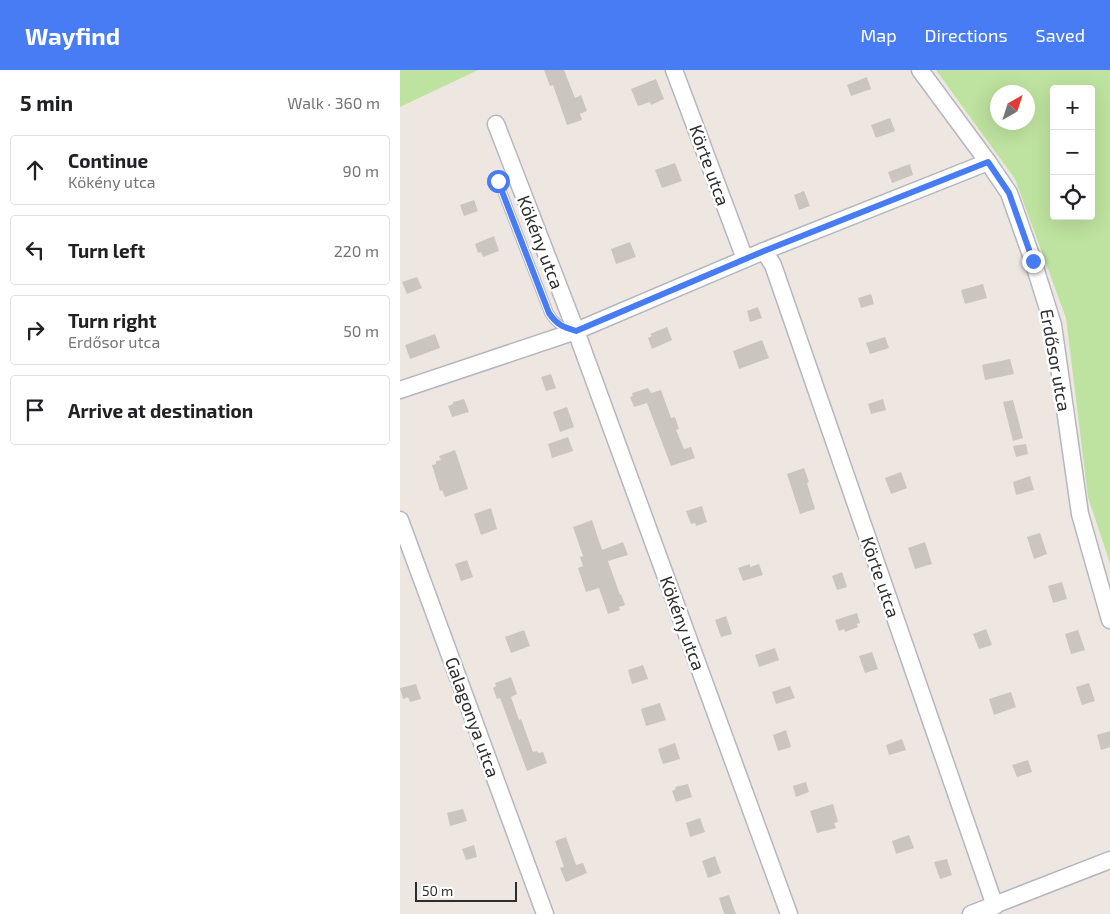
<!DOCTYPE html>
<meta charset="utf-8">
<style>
body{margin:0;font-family:"Exo 2",sans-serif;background:#f2f2f2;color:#202124}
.controls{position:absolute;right:15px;top:15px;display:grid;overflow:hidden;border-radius:5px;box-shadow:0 5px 20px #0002}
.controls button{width:45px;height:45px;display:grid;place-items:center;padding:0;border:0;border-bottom:1px solid #e0e0e0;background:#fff;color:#202124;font:25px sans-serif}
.compass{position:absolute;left:590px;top:15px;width:45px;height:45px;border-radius:50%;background:#fff;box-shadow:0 5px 20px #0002;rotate:39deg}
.scale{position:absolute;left:15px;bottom:12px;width:102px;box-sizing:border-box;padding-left:5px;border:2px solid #2d2d2d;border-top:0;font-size:14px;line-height:18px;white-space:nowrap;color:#2d2d2d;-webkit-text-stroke:4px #fff;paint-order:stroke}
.stop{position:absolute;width:15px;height:15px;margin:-11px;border:4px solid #477cf4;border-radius:50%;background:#fff}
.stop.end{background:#477cf4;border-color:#fff;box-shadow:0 1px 5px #0008}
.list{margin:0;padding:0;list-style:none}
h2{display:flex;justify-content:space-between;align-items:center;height:65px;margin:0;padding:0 20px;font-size:21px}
h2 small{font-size:16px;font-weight:400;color:#757577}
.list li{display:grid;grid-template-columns:32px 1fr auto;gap:15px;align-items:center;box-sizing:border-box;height:70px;margin:0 10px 10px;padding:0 10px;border:1px solid #e0e0e0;border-radius:5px}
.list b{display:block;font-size:19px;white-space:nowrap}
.list p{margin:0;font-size:16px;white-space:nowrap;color:#757577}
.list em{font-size:16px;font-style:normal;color:#757577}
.icon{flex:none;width:28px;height:28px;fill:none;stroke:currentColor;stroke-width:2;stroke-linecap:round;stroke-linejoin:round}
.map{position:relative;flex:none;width:710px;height:844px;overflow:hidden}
header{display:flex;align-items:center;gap:30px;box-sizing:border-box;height:70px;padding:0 25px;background:#477cf4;color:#fff}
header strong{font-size:24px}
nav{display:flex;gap:28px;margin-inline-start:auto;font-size:18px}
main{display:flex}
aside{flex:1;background:#fff}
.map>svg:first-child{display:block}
</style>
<header>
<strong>Wayfind</strong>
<nav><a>Map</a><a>Directions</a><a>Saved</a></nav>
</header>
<main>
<aside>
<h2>5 min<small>Walk · 360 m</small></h2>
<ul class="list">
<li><svg class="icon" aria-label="ahead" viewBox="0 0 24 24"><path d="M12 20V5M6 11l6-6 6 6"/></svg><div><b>Continue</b><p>Kökény utca</p></div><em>90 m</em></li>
<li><svg class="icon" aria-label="left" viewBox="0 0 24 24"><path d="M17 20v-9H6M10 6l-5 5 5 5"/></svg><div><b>Turn left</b></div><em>220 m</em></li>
<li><svg class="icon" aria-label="right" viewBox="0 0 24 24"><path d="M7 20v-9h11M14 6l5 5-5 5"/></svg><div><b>Turn right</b><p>Erdősor utca</p></div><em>50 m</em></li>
<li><svg class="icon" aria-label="arrive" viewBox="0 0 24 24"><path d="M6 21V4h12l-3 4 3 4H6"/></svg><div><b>Arrive at destination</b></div></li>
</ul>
</aside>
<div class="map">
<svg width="710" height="844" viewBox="0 0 710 844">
<rect width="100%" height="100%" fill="#eee7e1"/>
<g fill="#bee29f" fill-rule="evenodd">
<path d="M0 0H78L0 37Z"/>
<path d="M536 0H710V493L688 427 666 248 615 109ZM654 19H691V146H654ZM598 22H628V52H598Z"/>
</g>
<g fill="#cac5bf">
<path d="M144 0H164L175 28 181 25 187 41 180 44 182 50 167 55 153 15 150 16Z"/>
<path d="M467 7 471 19 451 26 447 15Z"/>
<path d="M256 9 264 29 251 35 250 32 238 36 231 19Z"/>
<path d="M490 48 495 61 476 68 471 55Z"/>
<path d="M275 93 282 111 262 118 255 100Z"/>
<path d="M510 94 513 105 492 113 488 102Z"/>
<path d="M404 121 410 136 399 140 394 125Z"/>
<path d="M74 130 78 141 64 146 60 135Z"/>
<path d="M94 166 99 181 83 187 81 182 78 183 75 174Z"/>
<path d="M230 172 236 187 216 194 211 179Z"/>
<path d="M17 207 22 218 7 224 2 212Z"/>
<path d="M583 214 587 228 565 234 561 220Z"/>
<path d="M471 224 474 234 461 238 458 228Z"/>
<path d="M358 237 362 248 350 252 347 241Z"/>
<path d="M267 257 272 270 252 279 248 268 252 266 250 264Z"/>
<path d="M35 264 40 278 10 289 5 275Z"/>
<path d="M485 267 489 278 470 284 466 273Z"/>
<path d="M362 270 369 288 339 299 333 281Z"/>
<path d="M610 289 614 304 585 310 582 295Z"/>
<path d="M151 304 156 318 146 321 141 307Z"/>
<path d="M248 318 251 323 261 320 271 348 275 347 279 359 276 360 284 379 291 377 295 388 271 396 247 333 234 337 230 327 233 326 232 323Z"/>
<path d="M64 329 69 342 52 347 48 336 53 334V332Z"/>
<path d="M483 329 486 340 471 344 468 334Z"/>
<path d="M613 330 623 368 613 371 603 332Z"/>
<path d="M167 337 174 357 160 362 153 342Z"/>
<path d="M168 367 173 381 152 388 148 374Z"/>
<path d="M626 374 628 384 616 387 613 376Z"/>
<path d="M55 380 68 419 45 427 42 420 40 421 32 395 36 394V391L41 390 39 386Z"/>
<path d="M404 398 409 412 407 413 415 439 400 444 387 404Z"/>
<path d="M501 402 507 418 491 424 485 408Z"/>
<path d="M630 406 634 420 616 425 613 412Z"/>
<path d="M302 436 307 452 296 456 295 453 291 454 286 441Z"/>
<path d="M91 438 97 459 81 465 74 444Z"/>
<path d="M192 450 202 480 223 472 228 485 208 491 220 525 221 524 225 535 219 537 220 540 208 544 199 518 186 522 178 498 183 496 180 487 183 486 173 457Z"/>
<path d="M640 463 647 484 634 489 627 467Z"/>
<path d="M525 472 532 494 515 499 508 478Z"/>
<path d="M67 490 73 507 61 511 55 494Z"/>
<path d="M350 494V497L359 494 363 505 343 511 338 498Z"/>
<path d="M442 502 447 517 437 520 432 506Z"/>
<path d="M662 512 667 529 653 533 648 516Z"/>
<path d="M457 543 460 553 457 554 458 557 445 562 444 559 439 561 435 550Z"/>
<path d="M326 546 332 564 321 567 315 550Z"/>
<path d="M586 559 592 575 579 579 573 564Z"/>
<path d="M124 560 130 576 111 583 105 567Z"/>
<path d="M678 560 685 580 671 584 665 564Z"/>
<path d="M375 578 379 590 359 597 355 585Z"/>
<path d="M472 582 478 599 465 603 459 586Z"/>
<path d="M243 595 248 609 232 614 228 600Z"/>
<path d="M111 607 117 624 111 627 119 650 121 649 133 682 137 681 138 683 143 682 147 693 127 701 100 628 97 629 93 618 96 616 95 613Z"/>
<path d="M689 613 695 631 682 635 676 617Z"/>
<path d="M16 614 21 629 10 632 8 627 3 629 0 618Z"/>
<path d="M390 616 395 628 376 634 372 622Z"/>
<path d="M611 622 616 637 594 645 589 629Z"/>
<path d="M260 633 266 650 246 656 241 639Z"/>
<path d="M386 660 391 677 378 681 373 665Z"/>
<path d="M710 661V677L701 680 697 665Z"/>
<path d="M502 669 506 680 489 685 486 675Z"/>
<path d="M275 673 280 689 263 694 258 679Z"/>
<path d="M628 690 632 702 617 707 612 695Z"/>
<path d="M406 712 409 722 396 727 393 716Z"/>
<path d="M288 714 292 727 276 732 272 721 276 719 275 717Z"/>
<path d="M433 734 438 752 434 753 436 758 417 763 410 741Z"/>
<path d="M63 739 67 751 50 756 47 743Z"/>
<path d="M300 748 305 762 290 767 286 753Z"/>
<path d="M509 765 514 778 496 784 492 771Z"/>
<path d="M166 767 176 795 183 793 187 803 166 812 160 798 164 797 155 771Z"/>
<path d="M74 775 77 787 66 790 62 779Z"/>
<path d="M315 786 321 803 308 808 302 791Z"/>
<path d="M547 789 552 805 540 809 534 792Z"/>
<path d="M329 825 336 844H324L319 828Z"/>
</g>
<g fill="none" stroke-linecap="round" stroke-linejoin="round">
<defs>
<path id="lane" d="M98 111 149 243C155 253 161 257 172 260"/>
<g id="street">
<path d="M274 0 345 189"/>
<path d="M520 0 588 92 609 123 633 191 653 255 680 444 710 550"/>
<path d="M96 54 176 261 389 844"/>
<path d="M364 181 373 195 595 836"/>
<path d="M0 320 176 261 364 181 588 92"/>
<path d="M0 450 145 844"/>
<path d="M571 844 710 790"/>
</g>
</defs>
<use href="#lane" stroke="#b4b7c0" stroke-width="10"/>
<use href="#street" stroke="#b4b7c0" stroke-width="19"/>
<use href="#lane" stroke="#fff" stroke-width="8"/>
<use href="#street" stroke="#fff" stroke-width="16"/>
</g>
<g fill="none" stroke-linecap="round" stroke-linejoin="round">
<path stroke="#477cf4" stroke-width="6" d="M98 111 149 243C157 255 163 257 176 261L364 181 588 92 609 123 633 191"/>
</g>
<g text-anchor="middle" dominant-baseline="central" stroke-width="5" stroke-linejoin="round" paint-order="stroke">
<g font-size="18" fill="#2d2d2d" stroke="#fff">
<text transform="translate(310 95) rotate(70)">Körte utca</text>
<text transform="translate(141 172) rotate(69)">Kökény utca</text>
<text transform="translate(656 290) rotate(80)">Erdősor utca</text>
<text transform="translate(481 507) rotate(71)">Körte utca</text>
<text transform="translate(283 553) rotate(70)">Kökény utca</text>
<text transform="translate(73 647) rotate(70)">Galagonya utca</text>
</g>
</g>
</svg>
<div class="controls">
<button>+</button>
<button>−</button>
<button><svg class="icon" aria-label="locate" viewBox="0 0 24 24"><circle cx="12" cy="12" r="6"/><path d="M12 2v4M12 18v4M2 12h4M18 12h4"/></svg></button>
</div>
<svg class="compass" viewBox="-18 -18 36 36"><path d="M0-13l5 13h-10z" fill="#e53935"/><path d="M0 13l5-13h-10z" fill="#757577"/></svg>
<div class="scale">50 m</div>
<div class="stop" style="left:98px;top:111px"></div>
<div class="stop end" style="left:633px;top:191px"></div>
</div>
</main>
